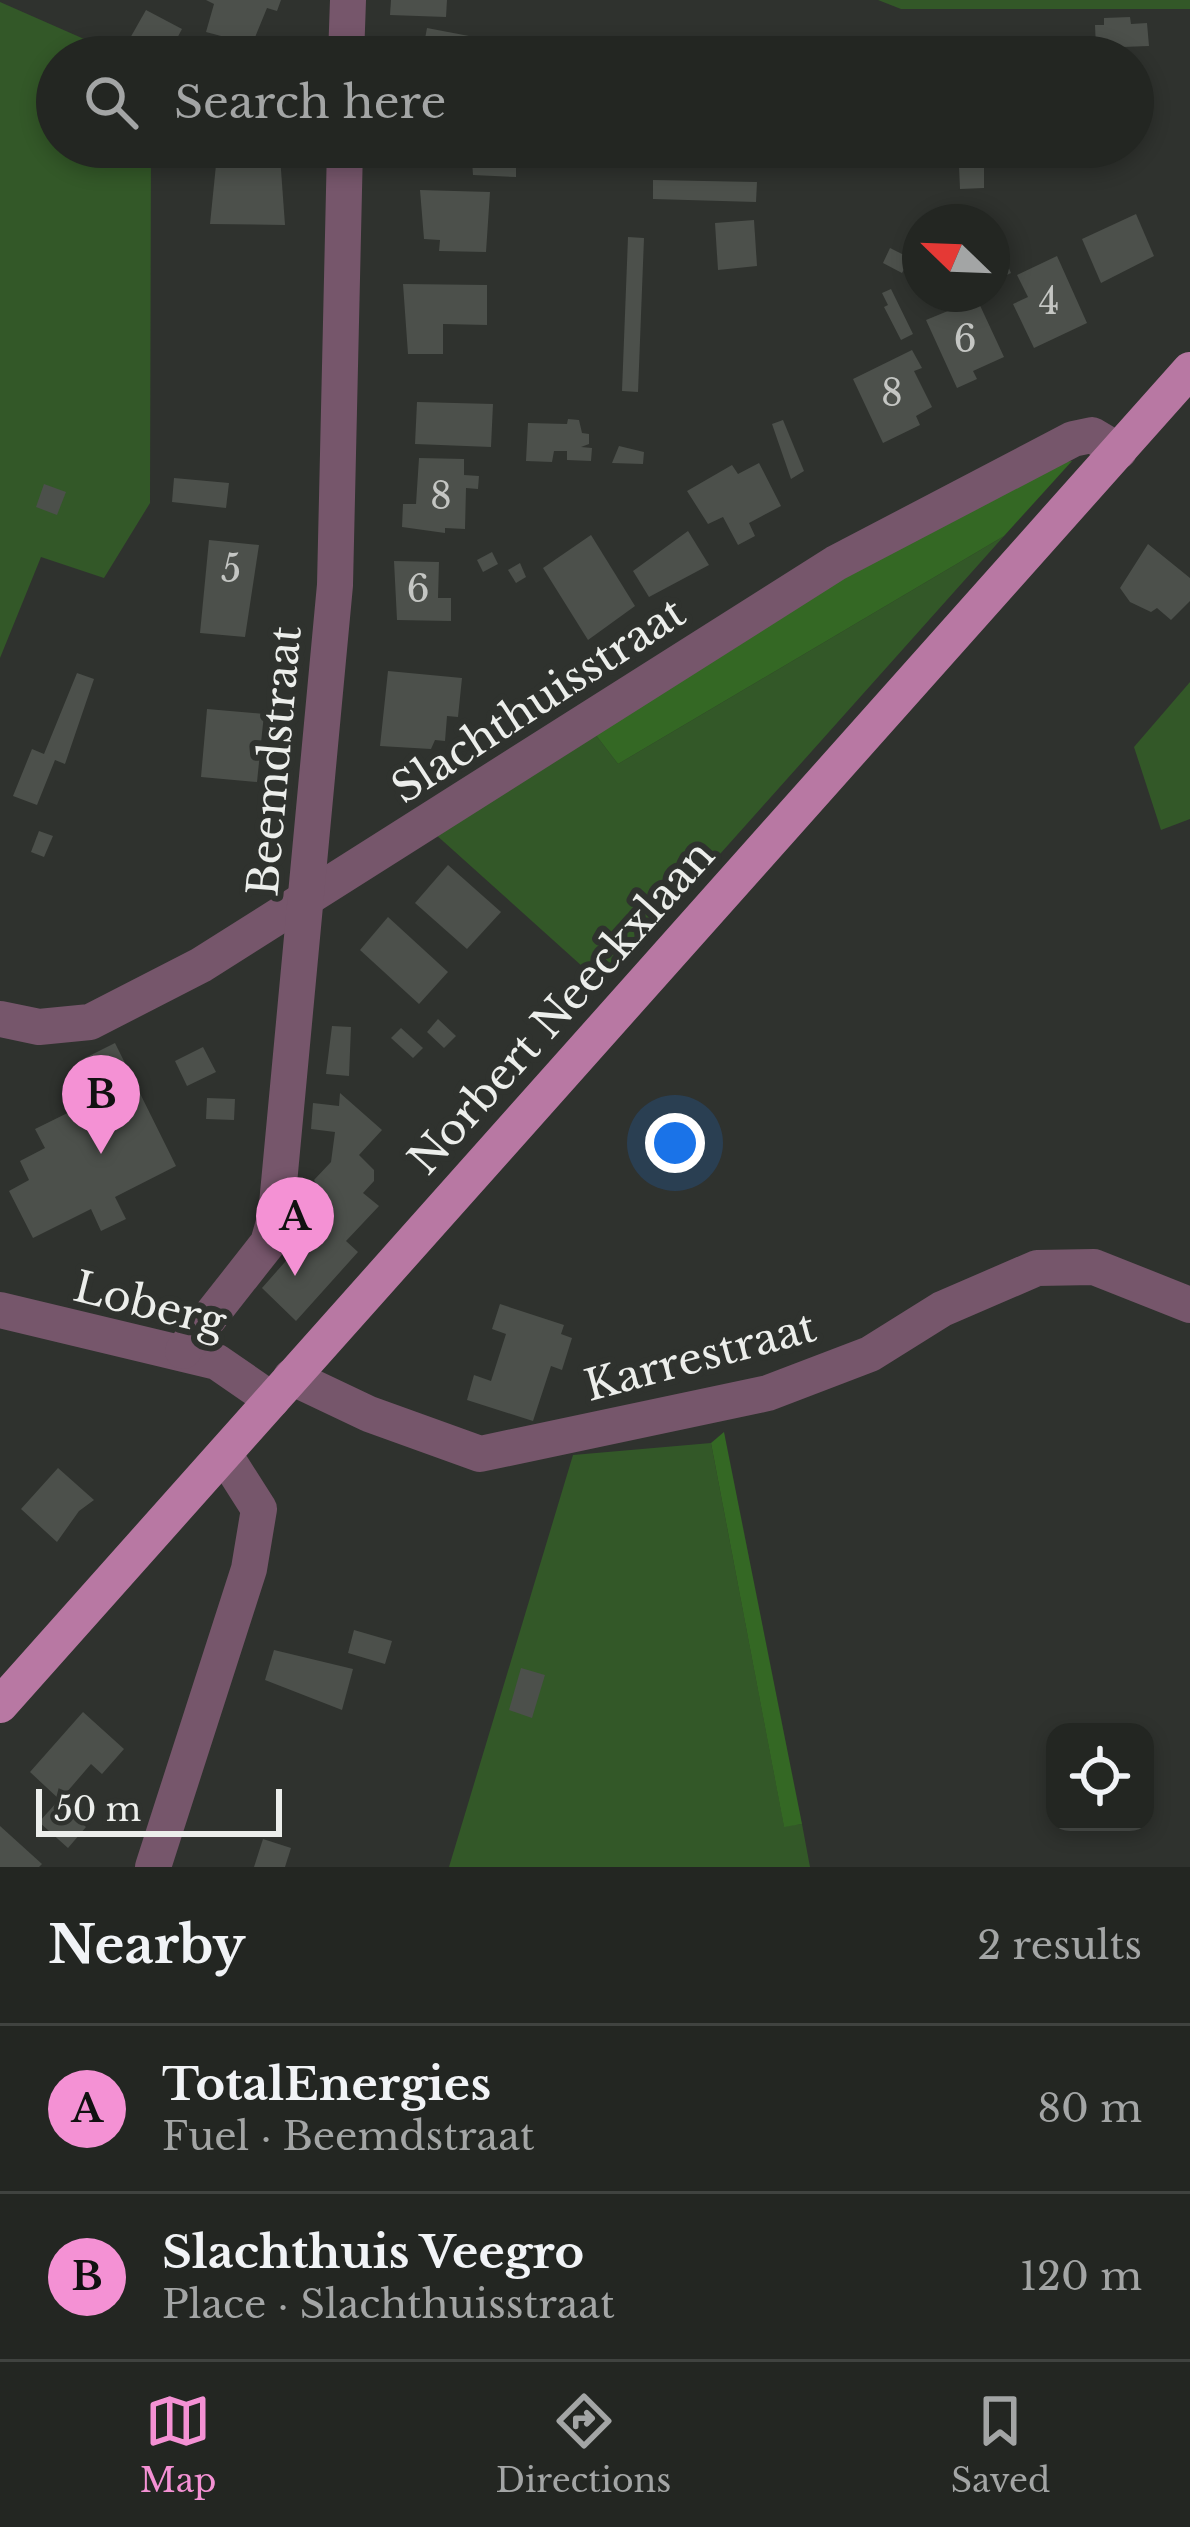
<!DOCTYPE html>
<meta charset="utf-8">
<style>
body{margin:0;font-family:"Libre Baskerville",serif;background:#2b2e2a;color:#f1f3f6}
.controls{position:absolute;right:36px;bottom:36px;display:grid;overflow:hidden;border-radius:24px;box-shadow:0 6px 18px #0003}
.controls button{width:108px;height:108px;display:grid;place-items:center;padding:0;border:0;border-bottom:3px solid #404340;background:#232622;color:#f1f3f6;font:60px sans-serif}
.compass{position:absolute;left:902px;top:204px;width:108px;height:108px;border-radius:50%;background:#232622;box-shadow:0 6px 18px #0003;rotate:293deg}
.scale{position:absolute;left:36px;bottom:30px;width:246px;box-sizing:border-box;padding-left:12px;border:6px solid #eceeeb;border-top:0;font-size:33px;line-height:42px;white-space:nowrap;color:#eceeeb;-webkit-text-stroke:9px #2f322e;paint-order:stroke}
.you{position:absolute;left:675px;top:1143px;width:42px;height:42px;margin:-30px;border:9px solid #fff;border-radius:50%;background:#1a73e8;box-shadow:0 0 0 18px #1a73e833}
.badge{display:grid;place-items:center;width:78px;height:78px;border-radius:50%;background:#f491d4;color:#111;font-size:39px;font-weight:700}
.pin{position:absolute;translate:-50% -99px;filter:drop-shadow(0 3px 6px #0008)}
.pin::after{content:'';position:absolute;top:63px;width:42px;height:36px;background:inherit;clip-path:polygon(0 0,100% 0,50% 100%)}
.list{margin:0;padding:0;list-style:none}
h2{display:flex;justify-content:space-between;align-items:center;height:156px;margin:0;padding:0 48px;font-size:51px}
h2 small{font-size:39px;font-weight:400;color:#a3a5a5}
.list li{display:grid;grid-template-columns:78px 1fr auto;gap:36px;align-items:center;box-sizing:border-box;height:168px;padding:0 48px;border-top:3px solid #404340}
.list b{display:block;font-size:45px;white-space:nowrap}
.list p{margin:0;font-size:39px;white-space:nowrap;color:#a3a5a5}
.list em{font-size:39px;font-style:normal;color:#a3a5a5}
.icon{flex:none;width:66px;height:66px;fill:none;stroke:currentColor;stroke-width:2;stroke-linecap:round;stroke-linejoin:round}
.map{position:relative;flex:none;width:1190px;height:1867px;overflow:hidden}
.search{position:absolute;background:#232622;box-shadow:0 6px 18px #0003;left:36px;right:36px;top:36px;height:132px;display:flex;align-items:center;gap:30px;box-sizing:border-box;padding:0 42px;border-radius:66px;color:#a3a5a5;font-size:45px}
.sheet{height:492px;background:#232622}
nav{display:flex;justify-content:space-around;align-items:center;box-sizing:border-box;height:168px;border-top:3px solid #404340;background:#232622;font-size:33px;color:#a3a5a5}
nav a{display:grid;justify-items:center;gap:6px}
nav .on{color:#f491d4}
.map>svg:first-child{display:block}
</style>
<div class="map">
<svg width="1190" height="1867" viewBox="0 0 1190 1867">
<rect width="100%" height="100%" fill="#2f322e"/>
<g fill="#335828">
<path d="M878 0H1190V9H901Z"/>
<path d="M0 2 125 57H57V147H151L150 503 104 578 41 557 0 658Z"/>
<path d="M1004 536 603 985 434 833 592 730 618 764Z"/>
<path d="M1190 682V819L1161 830 1134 747Z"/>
<path d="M711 1443 784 1826 802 1824 810 1867H449L573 1455Z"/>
</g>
<g fill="#346824">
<path d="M1072 461 1004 536 618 764 592 730 749 629 1045 464Z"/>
<path d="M724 1432 802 1824 784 1827 711 1443Z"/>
</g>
<g fill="#4c504b">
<path d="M206 0H281L277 11 267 8 247 57 216 53 221 36 206 32 214 4Z"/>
<path d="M391 0H447L446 17 390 15Z"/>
<path d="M146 10 182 29 167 57 129 40Z"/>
<path d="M1130 17 1131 24 1147 23 1149 46 1096 48 1095 25H1104V18Z"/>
<path d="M427 28 469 36 466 57 423 49Z"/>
<path d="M471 147H533L525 161H516V177L473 175Z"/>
<path d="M217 155 280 156 285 225 210 224Z"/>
<path d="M984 165V188L960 189 959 166Z"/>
<path d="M653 180 757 182 756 202 653 199Z"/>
<path d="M420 190 490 192 486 252 439 251 440 240 424 239Z"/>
<path d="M1136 214 1154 256 1101 283 1082 239Z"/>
<path d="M754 220 757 266 718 270 715 223Z"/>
<path d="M628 237 644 238 638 392 622 391Z"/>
<path d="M999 246 1011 273 992 282V249Z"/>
<path d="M890 248 910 258 902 273 883 263Z"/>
<path d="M1057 256 1087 323 1034 348 1013 304 1028 297 1017 275Z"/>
<path d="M403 284 487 285V325L443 324V354H408Z"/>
<path d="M891 289 913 334 901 340 884 307 888 305 882 293Z"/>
<path d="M977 299 1004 357 973 371 977 379 957 388 926 320Z"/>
<path d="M912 350 922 368 914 371 932 407 916 416 920 425 883 443 853 379Z"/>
<path d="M417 402 493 404 491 447 415 444Z"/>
<path d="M568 419 579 420 582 433 589 434V444L581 447 592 448 591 461 567 460V451H554L552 462 526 461 528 423 567 424Z"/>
<path d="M783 420 804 471 791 479 772 424Z"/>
<path d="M619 446 644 452 643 464 612 463Z"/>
<path d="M419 458 464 459V475L479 476 478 489 466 488 465 529 445 528V533L402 527 403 504H416Z"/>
<path d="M759 463 781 506 749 523 755 536 738 545 723 517 708 524 687 491 732 465 738 474Z"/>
<path d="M174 478 229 483 226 508 172 502Z"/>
<path d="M44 484 66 492 57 515 36 507Z"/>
<path d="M688 531 709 565 649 597 633 571Z"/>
<path d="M591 535 635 606 588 640 543 568Z"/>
<path d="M209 540 259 545 245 637 200 633Z"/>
<path d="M1148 544 1190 578V601L1171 620 1157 608 1151 612 1130 602 1120 588Z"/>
<path d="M492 552 498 564 483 572 477 560Z"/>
<path d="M394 561 439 562 438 598H451V621L397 620Z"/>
<path d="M520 563 526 577 516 583 508 570Z"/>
<path d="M388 671 462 678 458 717 447 716 445 741 435 740 431 749 380 746Z"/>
<path d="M77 673 94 679 65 764 55 760 37 805 13 796 32 749 44 754Z"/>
<path d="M207 709 264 714 257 782 201 777Z"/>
<path d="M39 831 53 836 44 857 31 852Z"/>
<path d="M448 865 501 912 467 949 415 903Z"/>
<path d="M388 917 448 972 419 1004 360 950Z"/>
<path d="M438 1019 456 1036 444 1048 427 1032Z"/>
<path d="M332 1026 351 1027 349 1076 326 1074Z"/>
<path d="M401 1028 423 1048 413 1058 391 1038Z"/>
<path d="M115 1043 176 1166 115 1197 126 1219 101 1231 91 1209 33 1238 9 1191 29 1180 20 1161 45 1148 35 1129 98 1098 79 1061Z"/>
<path d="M203 1047 216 1072 187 1086 175 1061Z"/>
<path d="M340 1093 382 1130 359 1155 374 1170V1181L363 1193 379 1206 346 1241 358 1252 296 1321 262 1288 322 1220 310 1209 322 1195 314 1180 331 1162 335 1132 311 1129 313 1103 339 1106Z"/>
<path d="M207 1098 235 1099 234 1120 206 1119Z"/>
<path d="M500 1304 564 1325 561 1334 572 1338 562 1370 551 1366 533 1421 467 1400 474 1375 491 1381 506 1334 492 1329Z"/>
<path d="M58 1468 94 1500 79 1511 57 1542 21 1509Z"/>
<path d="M354 1630 392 1641 385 1664 348 1653Z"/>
<path d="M274 1650 353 1669 342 1710 265 1680Z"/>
<path d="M521 1668 545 1675 532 1718 509 1710Z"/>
<path d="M83 1712 124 1749 102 1774 91 1764 60 1800 30 1772Z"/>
<path d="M58 1801 86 1827 68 1848 39 1822Z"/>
<path d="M0 1826 42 1864 39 1867H0Z"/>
<path d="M263 1839 291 1848 285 1867H254Z"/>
</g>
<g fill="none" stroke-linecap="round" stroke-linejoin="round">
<g stroke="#76566b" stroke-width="36">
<path d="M346 57 348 0"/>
<path d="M0 1019 39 1027 90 1022 201 965 836 563 1073 439 1092 435 1119 451"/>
<path d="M0 1310 217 1362 272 1400"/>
<path d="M183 1351 268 1243 276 1215 335 585 345 147"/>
<path d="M291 1377 369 1414 480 1454 768 1393 870 1354 942 1309 1037 1268 1094 1267 1190 1305"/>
<path d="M153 1867 249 1569 259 1509 224 1454"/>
</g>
<path stroke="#b878a3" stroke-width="36" d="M0 1705 1190 370"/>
</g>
<g text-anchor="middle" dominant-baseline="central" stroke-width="12" stroke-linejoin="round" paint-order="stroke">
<g font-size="36" fill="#c4c6c3">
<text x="1049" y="301">4</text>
<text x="965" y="339">6</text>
<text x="892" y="393">8</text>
<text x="441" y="496">8</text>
<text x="231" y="569">5</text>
<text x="418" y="589">6</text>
</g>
<g font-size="42" fill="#eceeeb" stroke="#2f322e">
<text transform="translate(538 700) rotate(-33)">Slachthuisstraat</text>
<text transform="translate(274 761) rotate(-85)">Beemdstraat</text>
<text transform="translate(561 1007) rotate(-48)">Norbert Neeckxlaan</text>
<text transform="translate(150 1304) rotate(14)">Loberg</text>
<text transform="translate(700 1356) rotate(-15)">Karrestraat</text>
</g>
</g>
</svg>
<div class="controls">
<button><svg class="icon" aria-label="locate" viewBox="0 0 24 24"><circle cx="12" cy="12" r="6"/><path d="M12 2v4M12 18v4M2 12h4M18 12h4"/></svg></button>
</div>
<svg class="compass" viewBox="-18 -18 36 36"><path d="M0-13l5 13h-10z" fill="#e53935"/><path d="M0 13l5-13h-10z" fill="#a3a5a5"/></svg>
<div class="scale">50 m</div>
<div class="you"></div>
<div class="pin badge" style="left:295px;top:1276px">A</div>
<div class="pin badge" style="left:101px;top:1154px">B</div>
<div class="search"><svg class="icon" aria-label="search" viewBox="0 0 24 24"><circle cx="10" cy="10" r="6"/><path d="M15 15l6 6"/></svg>Search here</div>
</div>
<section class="sheet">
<h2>Nearby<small>2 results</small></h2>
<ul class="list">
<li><span class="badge">A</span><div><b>TotalEnergies</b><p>Fuel · Beemdstraat</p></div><em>80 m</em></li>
<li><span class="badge">B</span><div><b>Slachthuis Veegro</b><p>Place · Slachthuisstraat</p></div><em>120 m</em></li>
</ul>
</section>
<nav>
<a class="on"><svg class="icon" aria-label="map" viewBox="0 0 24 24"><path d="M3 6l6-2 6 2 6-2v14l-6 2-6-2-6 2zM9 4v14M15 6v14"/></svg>Map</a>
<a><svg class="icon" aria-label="directions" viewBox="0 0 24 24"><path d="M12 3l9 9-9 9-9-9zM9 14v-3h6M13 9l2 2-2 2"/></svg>Directions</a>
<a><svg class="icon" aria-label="saved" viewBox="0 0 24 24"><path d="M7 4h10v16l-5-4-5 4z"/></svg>Saved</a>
</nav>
